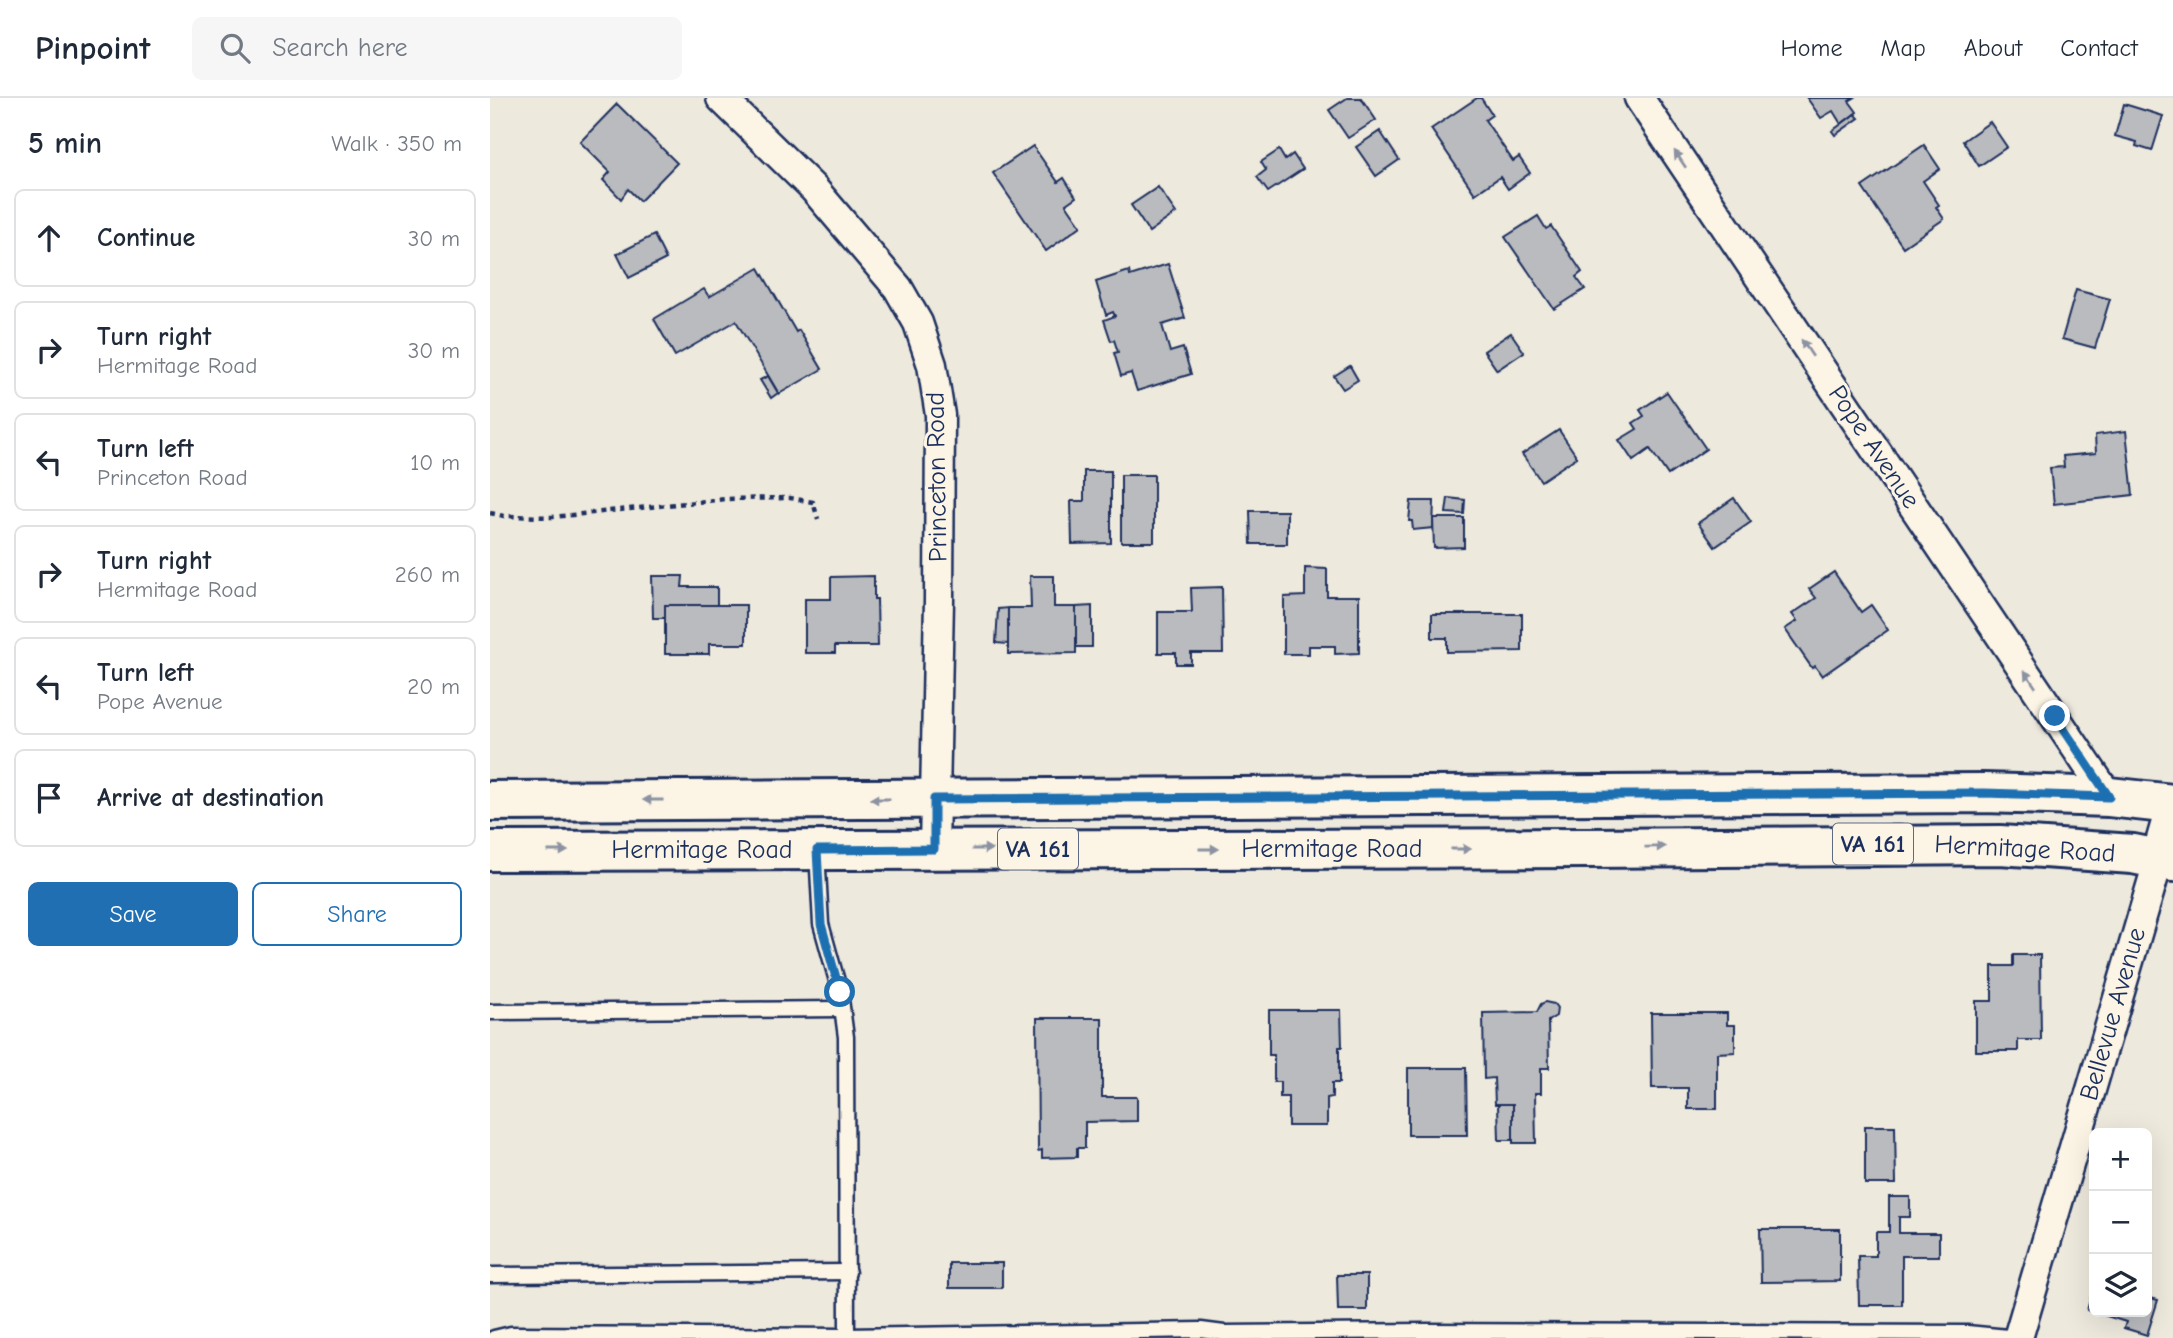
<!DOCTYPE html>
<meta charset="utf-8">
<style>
body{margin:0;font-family:"Comic Neue",sans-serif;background:#f6f6f7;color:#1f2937}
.controls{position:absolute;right:21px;bottom:21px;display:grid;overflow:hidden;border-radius:10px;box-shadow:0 7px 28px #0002}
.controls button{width:63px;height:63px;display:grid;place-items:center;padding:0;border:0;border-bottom:2px solid #e0e1e3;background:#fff;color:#1f2937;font:35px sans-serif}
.stop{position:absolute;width:21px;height:21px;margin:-16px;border:5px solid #1f6fb2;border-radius:50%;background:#fff}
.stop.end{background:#1f6fb2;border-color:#fff;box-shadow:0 2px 7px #0008}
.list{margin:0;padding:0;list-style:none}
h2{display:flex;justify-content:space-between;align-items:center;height:91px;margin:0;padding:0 28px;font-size:30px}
h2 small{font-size:23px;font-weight:400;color:#747a83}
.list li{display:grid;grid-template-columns:46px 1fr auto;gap:21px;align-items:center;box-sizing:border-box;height:98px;margin:0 14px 14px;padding:0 14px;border:2px solid #e0e1e3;border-radius:10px}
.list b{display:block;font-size:26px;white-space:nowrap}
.list p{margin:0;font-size:23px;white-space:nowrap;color:#747a83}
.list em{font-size:23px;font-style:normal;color:#747a83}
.actions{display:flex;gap:14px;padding:21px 28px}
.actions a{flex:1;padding:16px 0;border:2px solid #1f6fb2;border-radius:10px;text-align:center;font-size:24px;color:#1f6fb2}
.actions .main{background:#1f6fb2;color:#fff}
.icon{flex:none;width:38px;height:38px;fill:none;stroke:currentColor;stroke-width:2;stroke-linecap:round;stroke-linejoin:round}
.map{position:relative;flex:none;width:1683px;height:1240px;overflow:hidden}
header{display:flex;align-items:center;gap:42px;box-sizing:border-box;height:98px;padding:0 35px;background:#fff;border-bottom:2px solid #e0e1e3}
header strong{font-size:33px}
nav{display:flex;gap:38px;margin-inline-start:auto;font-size:24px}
.search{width:490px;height:63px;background:#f6f6f7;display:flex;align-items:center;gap:18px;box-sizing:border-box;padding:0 24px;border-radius:10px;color:#747a83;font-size:26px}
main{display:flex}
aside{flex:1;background:#fff}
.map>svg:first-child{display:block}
</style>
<header>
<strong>Pinpoint</strong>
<div class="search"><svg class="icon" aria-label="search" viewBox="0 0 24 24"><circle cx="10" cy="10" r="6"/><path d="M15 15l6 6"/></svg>Search here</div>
<nav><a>Home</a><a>Map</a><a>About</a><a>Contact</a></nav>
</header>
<main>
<aside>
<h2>5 min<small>Walk · 350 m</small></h2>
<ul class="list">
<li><svg class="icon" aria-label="ahead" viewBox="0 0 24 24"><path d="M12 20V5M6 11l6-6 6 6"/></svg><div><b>Continue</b></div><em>30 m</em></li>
<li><svg class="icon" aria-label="right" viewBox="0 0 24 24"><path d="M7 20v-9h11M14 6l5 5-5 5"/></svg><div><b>Turn right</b><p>Hermitage Road</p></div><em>30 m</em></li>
<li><svg class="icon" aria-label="left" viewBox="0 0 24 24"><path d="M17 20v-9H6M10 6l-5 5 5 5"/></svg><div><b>Turn left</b><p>Princeton Road</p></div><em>10 m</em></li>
<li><svg class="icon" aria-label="right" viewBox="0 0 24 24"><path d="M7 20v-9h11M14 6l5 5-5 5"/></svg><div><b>Turn right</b><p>Hermitage Road</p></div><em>260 m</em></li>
<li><svg class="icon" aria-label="left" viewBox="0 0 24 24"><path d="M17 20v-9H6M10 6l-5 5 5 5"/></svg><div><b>Turn left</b><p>Pope Avenue</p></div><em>20 m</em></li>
<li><svg class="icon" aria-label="arrive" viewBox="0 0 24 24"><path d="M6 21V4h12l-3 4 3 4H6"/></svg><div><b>Arrive at destination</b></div></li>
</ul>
<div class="actions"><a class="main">Save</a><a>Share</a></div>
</aside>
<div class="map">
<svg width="1683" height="1240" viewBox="0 0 1683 1240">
<rect width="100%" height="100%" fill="#eee9dd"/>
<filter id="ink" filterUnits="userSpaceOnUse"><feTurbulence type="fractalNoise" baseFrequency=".0143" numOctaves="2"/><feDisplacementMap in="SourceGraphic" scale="14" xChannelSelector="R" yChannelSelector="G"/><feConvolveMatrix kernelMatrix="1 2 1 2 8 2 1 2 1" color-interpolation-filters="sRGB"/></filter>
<g filter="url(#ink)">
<g fill="#babbbe" stroke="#1b2f5e" stroke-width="2">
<path d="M857 0H871L886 22 858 40 839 12Z"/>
<path d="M987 0H991L1002 17 995 22 1023 63 1029 59 1040 75 1018 91 1010 79 985 96 941 31Z"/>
<path d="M1317 0H1364L1359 3 1367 14 1351 26 1343 13 1331 20Z"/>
<path d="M127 6 187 65 150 103 138 91 131 101 113 82 120 74 90 44Z"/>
<path d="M1634 6 1673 18 1662 53 1646 48 1647 44 1625 38Z"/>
<path d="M1365 16 1369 20 1345 37 1342 33Z"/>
<path d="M1500 24 1517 49 1489 68 1473 43Z"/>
<path d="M890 33 909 62 886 78 866 49Z"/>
<path d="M1434 47 1450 71 1433 83 1449 107 1446 109 1454 121 1413 149 1372 89Z"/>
<path d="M543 48 568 84 574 80 586 99 576 106 591 128 556 153 503 75Z"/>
<path d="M789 52 795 62 803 56 813 71 778 94 767 79 776 72 771 64Z"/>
<path d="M668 89 686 115 659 134 641 107Z"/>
<path d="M1048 118 1056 131 1061 128 1092 174 1086 179 1095 191 1064 211 1015 139Z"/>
<path d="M164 137 176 161 139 180 127 156Z"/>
<path d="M678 166 695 220 672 227 680 254 693 250 701 276 647 293 641 275 631 278 624 255 628 254 624 242 621 243 614 222 625 218 623 214 616 217 606 184 639 173 640 178Z"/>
<path d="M269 170 306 234 309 232 332 271 289 296 246 223 185 258 164 221 214 191 219 199Z"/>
<path d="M1586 192 1620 201 1605 250 1572 241Z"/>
<path d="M1021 235 1034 254 1007 272 994 253Z"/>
<path d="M860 268 868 282 853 291 844 278Z"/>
<path d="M278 278 288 295 281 300 270 282Z"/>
<path d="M1177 294 1216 351 1178 377 1160 351 1143 363 1129 342 1147 331 1143 325 1154 318 1150 312Z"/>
<path d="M1069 332 1087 359 1051 383 1032 356Z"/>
<path d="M1636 333 1643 397 1564 406 1560 370 1574 369 1573 358 1606 355 1605 337Z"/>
<path d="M594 373H621V445L582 446 581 403H594Z"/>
<rect x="631" y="377" width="33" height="67"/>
<path d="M958 400 975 402 974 416 956 415Z"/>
<path d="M1244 400 1261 424 1225 449 1208 425Z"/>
<path d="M921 403H944L943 430 923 432 922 423H919Z"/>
<path d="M760 413H797V446H761Z"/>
<path d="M943 420H974V449L944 450Z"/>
<path d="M815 470 837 471V498H869V555L845 556V548H819V556H794V499L815 498Z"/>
<path d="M1344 474 1371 514 1381 507 1398 532 1332 578 1325 568 1322 570 1295 531 1307 523 1302 516 1326 500 1319 491Z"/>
<path d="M162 478H193L192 489H227V507H175V520H163Z"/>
<path d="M384 478V501H387L388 548H345V555H315V501H341V479Z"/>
<path d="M540 478H564V509H586V555L518 556V510H541Z"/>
<path d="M732 489 733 555H701V566H686V555H668V514H702L701 490Z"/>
<path d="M175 507H256V546H219V556H175Z"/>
<path d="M602 508V549H586V509Z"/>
<path d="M518 510V546L506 545 508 511Z"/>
<path d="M942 516H1032V553L957 554V540H942Z"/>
<path d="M1523 857H1550L1551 942H1528V953H1486V903H1502V868H1523Z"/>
<path d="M1055 904 1064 906 1067 910 1066 918 1058 923 1059 970H1051V995H1045L1046 1045H1023V1006H1005L1004 980 994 981 993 915 1047 914 1051 906Z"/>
<path d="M779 912H851L852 949H849V985H842V999L837 1000V1028H798V999H790V984H784V957H779Z"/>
<path d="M1161 915H1237V927H1245V954L1227 955V1011H1198V990H1162Z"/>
<path d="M547 920H612V999H647V1023L595 1024V1050H587V1059L552 1060V1052L548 1053Z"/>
<path d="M918 970H976L977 1037H918Z"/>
<path d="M1008 1006H1023V1042H1009Z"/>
<path d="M1375 1028H1405L1406 1086H1375Z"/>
<path d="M1399 1099H1420V1119H1409V1135H1449V1158H1412V1207H1369L1368 1158H1386V1134H1399Z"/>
<path d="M1270 1131H1350V1183L1271 1184Z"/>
<rect x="459" y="1165" width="53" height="25"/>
<path d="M847 1177H877V1212H848Z"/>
<path d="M1604 1189V1214H1657V1199L1668 1202 1657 1237 1634 1230 1636 1224 1597 1212Z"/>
</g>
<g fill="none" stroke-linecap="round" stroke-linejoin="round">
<defs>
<g id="service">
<path d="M327 753 331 826 350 894 356 939 357 1238 711 1232 734 1235 934 1233 1477 1235 1528 1240"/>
<path d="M0 914 352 911"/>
<path d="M0 1177 358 1174"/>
<path d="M4 1240 21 1236 357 1238 358 1240"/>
</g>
<g id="minor">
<path d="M231 0 324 91 408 190 428 225 442 267 450 317 449 502 444 751"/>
<path d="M1149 0 1619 699"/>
<path d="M1528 1240 1669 761"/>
</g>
<path id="tertiary" d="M1669 761 1683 712"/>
<g id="primary">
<path d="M0 703 1494 695 1619 699 1683 706"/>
<path d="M0 753 1097 750 1510 747 1643 756 1683 764"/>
</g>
</defs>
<use href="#service" stroke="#1b2f5e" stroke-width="19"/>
<use href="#minor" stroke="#1b2f5e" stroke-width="33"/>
<use href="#tertiary" stroke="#1b2f5e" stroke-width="40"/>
<use href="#primary" stroke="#1b2f5e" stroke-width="44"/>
<path stroke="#1b2f5e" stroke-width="4.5" stroke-dasharray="5 5" stroke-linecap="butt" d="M0 415 14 418 63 419 235 401 300 400 323 404 328 421"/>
<use href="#service" stroke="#fcf5e5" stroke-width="14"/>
<use href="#minor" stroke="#fcf5e5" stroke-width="28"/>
<use href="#tertiary" stroke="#fcf5e5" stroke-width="35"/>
<use href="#primary" stroke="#fcf5e5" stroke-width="38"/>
</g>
<defs><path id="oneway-solid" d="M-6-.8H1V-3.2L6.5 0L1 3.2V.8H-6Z" transform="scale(1.75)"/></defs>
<g fill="#8c92a2">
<use href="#oneway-solid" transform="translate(1190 61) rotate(-124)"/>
<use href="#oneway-solid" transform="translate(1317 250) rotate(-124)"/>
<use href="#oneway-solid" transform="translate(1540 581) rotate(-124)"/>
<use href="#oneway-solid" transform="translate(390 701) rotate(180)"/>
<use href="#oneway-solid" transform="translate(163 702) rotate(180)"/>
<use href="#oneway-solid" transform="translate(1165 749) rotate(-1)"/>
<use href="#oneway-solid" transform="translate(492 751)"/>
<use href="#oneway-solid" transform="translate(719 751)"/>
<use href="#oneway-solid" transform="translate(971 751)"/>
<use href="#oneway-solid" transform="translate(68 753)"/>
</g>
</g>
<g fill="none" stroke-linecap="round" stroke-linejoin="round" filter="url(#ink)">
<path stroke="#1f6fb2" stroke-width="9" d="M350 894 331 826 327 752 444 751V701L1494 695 1619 699 1565 618"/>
</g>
<g text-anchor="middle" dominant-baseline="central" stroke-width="6" stroke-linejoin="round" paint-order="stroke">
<g fill="#fcf5e5" stroke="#5e6a86" stroke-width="2">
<rect x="1343" y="725.5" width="80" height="41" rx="5"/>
<rect x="508" y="730.5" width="80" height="41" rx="5"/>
</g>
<g font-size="24" font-weight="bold" fill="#1b2f5e">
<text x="1383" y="746">VA 161</text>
<text x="548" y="751">VA 161</text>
</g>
<g font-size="26" fill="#1b2f5e" stroke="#fcf5e5">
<text transform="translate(1384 349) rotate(56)">Pope Avenue</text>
<text transform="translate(447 379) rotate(-91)">Princeton Road</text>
<text x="842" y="751">Hermitage Road</text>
<text transform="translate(1535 751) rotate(3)">Hermitage Road</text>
<text x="212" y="752">Hermitage Road</text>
<text transform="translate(1623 916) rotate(-74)">Bellevue Avenue</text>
</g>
</g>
</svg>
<div class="controls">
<button>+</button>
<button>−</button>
<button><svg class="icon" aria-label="layers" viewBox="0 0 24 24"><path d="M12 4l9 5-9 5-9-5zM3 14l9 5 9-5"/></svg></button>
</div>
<div class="stop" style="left:350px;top:894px"></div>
<div class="stop end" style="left:1565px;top:618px"></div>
</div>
</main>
